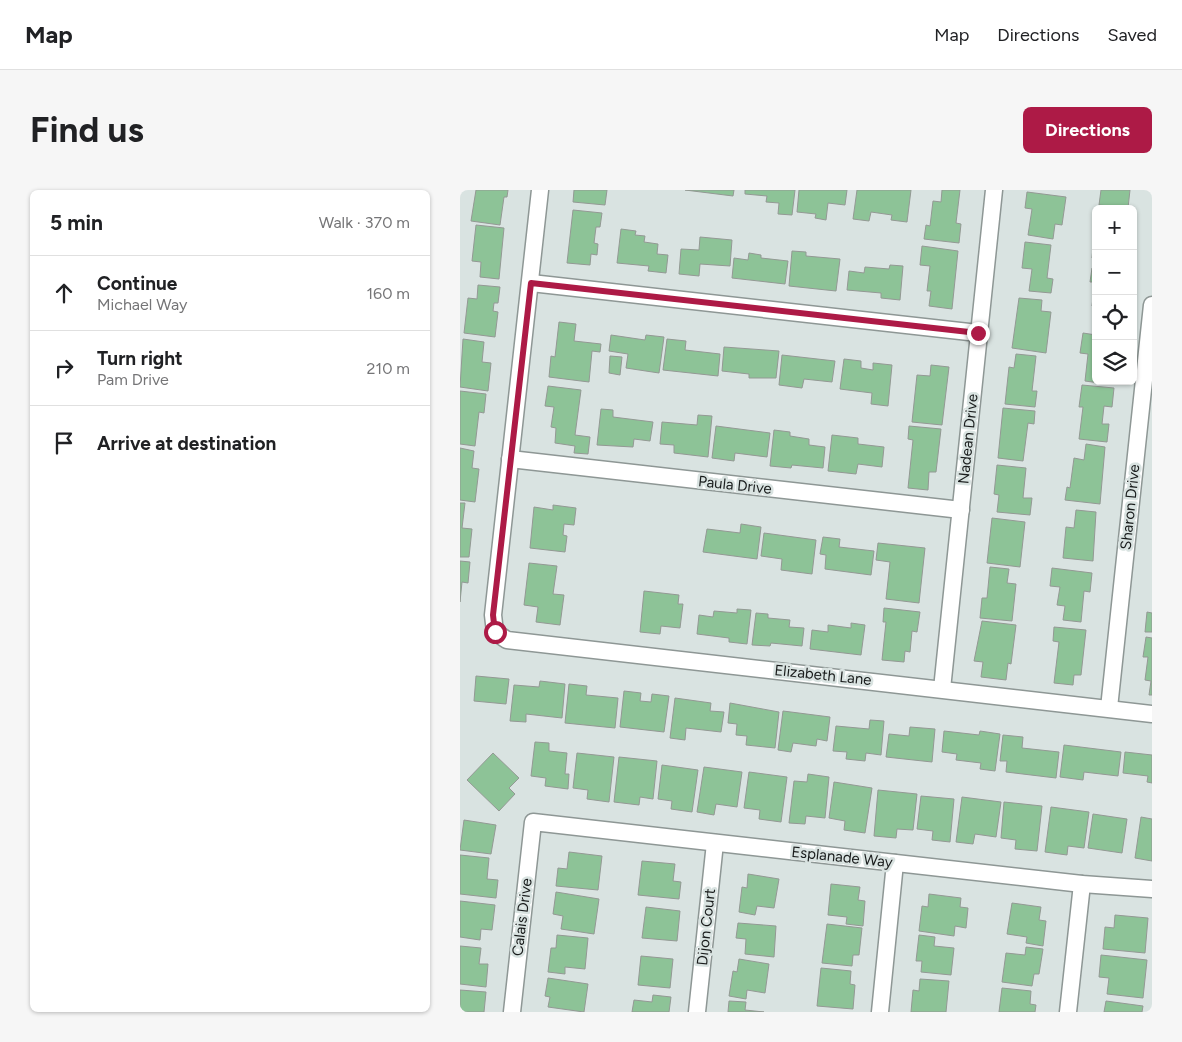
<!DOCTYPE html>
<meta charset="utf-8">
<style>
body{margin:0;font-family:Figtree,sans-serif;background:#f6f6f6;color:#202124}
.controls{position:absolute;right:15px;top:15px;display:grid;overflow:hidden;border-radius:8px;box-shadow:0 1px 4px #0004}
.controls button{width:45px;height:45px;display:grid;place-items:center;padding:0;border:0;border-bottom:1px solid #e0e0e0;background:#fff;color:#202124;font:25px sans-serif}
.stop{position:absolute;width:15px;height:15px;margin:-11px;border:4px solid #ad1a46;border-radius:50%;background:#fff}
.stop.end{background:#ad1a46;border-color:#fff;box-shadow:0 1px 5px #0008}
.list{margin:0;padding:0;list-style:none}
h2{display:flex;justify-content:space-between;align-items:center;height:65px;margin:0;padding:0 20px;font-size:21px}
h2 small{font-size:16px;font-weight:400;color:#757577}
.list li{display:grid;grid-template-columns:32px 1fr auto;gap:15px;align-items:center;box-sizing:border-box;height:75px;padding:0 20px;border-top:1px solid #e0e0e0}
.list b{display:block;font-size:19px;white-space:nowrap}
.list p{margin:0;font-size:16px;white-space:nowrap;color:#757577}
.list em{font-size:16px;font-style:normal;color:#757577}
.icon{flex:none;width:28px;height:28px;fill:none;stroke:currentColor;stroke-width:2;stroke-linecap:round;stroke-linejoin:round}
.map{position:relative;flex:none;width:692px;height:822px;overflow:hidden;border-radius:8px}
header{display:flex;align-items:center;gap:30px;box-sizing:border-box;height:70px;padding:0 25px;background:#fff;border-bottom:1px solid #e0e0e0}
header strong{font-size:24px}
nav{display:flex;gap:28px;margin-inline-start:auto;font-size:18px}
.intro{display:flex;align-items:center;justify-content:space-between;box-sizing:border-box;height:120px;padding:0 30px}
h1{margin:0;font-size:35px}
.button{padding:12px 22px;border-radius:8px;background:#ad1a46;color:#fff;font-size:18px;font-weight:700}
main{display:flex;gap:30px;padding:0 30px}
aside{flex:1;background:#fff;border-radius:8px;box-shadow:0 1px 4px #0004}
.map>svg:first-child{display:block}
</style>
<header>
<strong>Map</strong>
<nav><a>Map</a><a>Directions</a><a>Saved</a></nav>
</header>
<div class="intro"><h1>Find us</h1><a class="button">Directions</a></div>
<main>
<aside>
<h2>5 min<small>Walk · 370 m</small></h2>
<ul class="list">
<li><svg class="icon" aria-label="ahead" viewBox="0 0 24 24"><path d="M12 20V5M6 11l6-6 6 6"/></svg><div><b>Continue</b><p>Michael Way</p></div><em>160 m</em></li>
<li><svg class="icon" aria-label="right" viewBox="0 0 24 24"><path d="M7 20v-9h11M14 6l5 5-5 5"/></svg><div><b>Turn right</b><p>Pam Drive</p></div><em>210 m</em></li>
<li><svg class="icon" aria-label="arrive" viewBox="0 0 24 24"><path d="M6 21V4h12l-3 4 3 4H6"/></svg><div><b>Arrive at destination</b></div></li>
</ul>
</aside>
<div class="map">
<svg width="692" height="822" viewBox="0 0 692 822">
<rect width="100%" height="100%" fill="#d9e3e1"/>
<g fill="#8dc397" stroke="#939994">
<path d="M16 0H48L47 7H44L40 35 11 31Z"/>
<path d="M114 0H147L145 15 113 12Z"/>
<path d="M225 0H274L273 6Z"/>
<path d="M285 0H335L332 25 318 24 319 13 306 12 307 6 285 4Z"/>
<path d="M339 0H387L385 15 368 13 366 30 355 28 356 24 337 22Z"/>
<path d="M397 0H451L447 32 431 30 432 25 411 22 409 31 393 29Z"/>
<path d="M482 0H500L496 33 501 34 499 53 464 49 466 35 470 36 473 11 481 12Z"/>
<path d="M641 0H670L668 18 639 15Z"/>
<path d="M567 2 606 7 602 35 595 34 593 49 568 45 572 19 565 18Z"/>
<path d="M113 20 142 23 140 37H136L134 53 138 54 137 65 131 64 130 75 107 73Z"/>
<path d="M16 35 44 38 39 89 20 87 21 72 12 71Z"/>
<path d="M161 39 176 41 175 45 185 46 184 52 198 54 197 64 208 65 206 83 188 81 189 76 157 73Z"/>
<path d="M240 47 272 50 270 76 240 74 239 86 219 84 221 59 239 60Z"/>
<path d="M634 48H636V69L632 68Z"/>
<path d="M565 52 591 55 587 88 593 89 591 103 569 101 572 79 562 78Z"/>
<path d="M462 56 498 61 492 119 469 116 471 101H467L470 76 460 75Z"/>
<path d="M332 61 346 62V66L380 69 376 101 329 96Z"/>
<path d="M289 63 301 65V68L328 71 325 94 272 88 274 68 288 70Z"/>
<path d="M430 75 443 76 440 110 421 108V103L387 100 389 81 404 83 405 77 429 79Z"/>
<path d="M632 78H636V116H632L635 92H630Z"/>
<path d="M18 95 40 97 38 113H34L33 121 38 122 35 147 4 143 8 108 17 109Z"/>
<path d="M559 108 582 110 581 121 591 122 586 163 552 158Z"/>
<path d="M99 132 116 134 114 151 141 154 140 162 132 161 129 192 89 187 91 166 95 167Z"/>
<path d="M623 143 636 145V191H647V194L625 191 628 164 620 163Z"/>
<path d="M151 145 185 150 186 145 204 147 199 183 166 178 168 164 149 161Z"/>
<path d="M3 149 24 152 22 172 31 173 28 201 0 197Z"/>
<path d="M207 149 226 151 225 160 260 164 258 186 203 180Z"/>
<path d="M264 157 319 161 316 188H289V184L262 181Z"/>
<path d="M556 164 576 166 572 201H577L575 217 545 214 549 177 554 178Z"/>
<path d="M322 165 375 171 372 192 344 189 342 198 319 195Z"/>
<path d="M150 166 162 167 160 185 149 183Z"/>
<path d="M384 169 401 171V178L413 180V173L432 175 428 216 411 214 412 203 380 199Z"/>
<path d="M471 175 489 177 482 235 452 232 457 185 470 186Z"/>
<path d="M622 195 654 198 652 217 644 216 642 234H649L647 252 619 249 623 217H619Z"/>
<path d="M88 196 121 200 115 245 130 247 128 264 114 263 115 256 95 253 96 238 91 237 94 217 85 216Z"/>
<path d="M0 201 26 204 24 223 19 222 15 256 0 254Z"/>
<path d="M543 218 575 221 574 234 568 233 563 271 538 268Z"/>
<path d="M141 219 153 220V227L193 232 190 251 174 249 173 257 137 255Z"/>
<path d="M238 225 252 226 248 267 214 263V255L200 254 202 232 237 235Z"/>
<path d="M256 236 310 243 307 267 275 263 274 271 252 268Z"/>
<path d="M449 236 481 239 476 282H469L468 300 448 298 453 250 448 249Z"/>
<path d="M314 240 330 242V246L349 249V255L365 257 363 278 332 275 331 278 310 276Z"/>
<path d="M372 245 398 248V254L424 257 422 277 398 274 396 284 368 281Z"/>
<path d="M626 254 645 257 640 314 605 310 607 297 610 298 614 268 624 270Z"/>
<path d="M0 258 14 261 12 278 19 279 15 312 0 310Z"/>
<path d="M537 275 566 278 563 308H572L570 325 537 322 539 305 534 304Z"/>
<path d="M0 313H5L2 338 12 339 9 367H0Z"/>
<path d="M93 315 116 318 114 335 104 334 103 345 107 346 105 362 70 358 74 317 93 320Z"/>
<path d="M616 320 636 322 633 371 603 368 606 337 614 338Z"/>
<path d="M532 328 565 332 560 377 527 373Z"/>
<path d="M281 334 301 337 297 369 243 362 247 339 280 343Z"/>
<path d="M304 343 356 350 352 384 321 380 322 369 301 366Z"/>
<path d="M363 347 380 349 379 357 414 361 411 385 365 379 366 365 360 364Z"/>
<path d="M418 353 465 358 459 413 426 409 430 372 416 370Z"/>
<path d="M0 371 10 372 8 393 2 392 0 412Z"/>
<path d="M69 373 97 376 93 404 104 405 100 435 76 432 78 417 64 415Z"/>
<path d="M530 377 549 379 547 393 556 394 552 431 520 428 522 408H527Z"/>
<path d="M592 378 632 383 630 402 624 401 621 432 603 430 605 416 597 415 600 397 590 396Z"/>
<path d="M184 401 219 405 218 414H223L220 438 201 436 200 444 180 442Z"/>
<path d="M424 418 460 422 457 442 452 441 450 462 445 461 444 472 422 470 426 432H423Z"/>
<path d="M277 419 291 420 287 454 269 452V448L237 444 239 425 253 427 254 421 277 423Z"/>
<path d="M687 422 692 423V442H685Z"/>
<path d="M296 423 308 424V428L330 430 329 437 344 438 342 456 311 453 310 456 292 455Z"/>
<path d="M522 431 556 435 551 474 548 473 546 490 521 487 523 472 514 471Z"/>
<path d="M391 433 405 435 401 465 350 459 352 440 368 442V435L391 438Z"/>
<path d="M594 437 626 440 621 485H614L613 495 594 493 599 452 593 451Z"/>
<path d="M686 447 692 448V505H689L691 491 685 490 688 467H683Z"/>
<path d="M16 486 49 489 46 514 14 511Z"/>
<path d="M80 491 105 494 102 528 66 524V532L50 531 54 495 79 497Z"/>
<path d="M109 494 127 496 126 505 158 508 155 538 105 533Z"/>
<path d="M164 501 181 503 180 511 191 512 192 504 209 506 204 542 160 537Z"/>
<path d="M215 508 251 513 250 521 264 522 261 542 226 538 225 550 210 548Z"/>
<path d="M270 513 319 522 315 558 286 555 287 546 276 545 277 534 268 533Z"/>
<path d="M323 521 370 527 367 551 357 549 356 556 333 553 331 562 318 560Z"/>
<path d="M410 530 424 531 421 565 406 563 405 571 386 569 387 562 373 561 376 536 409 539Z"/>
<path d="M450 537 475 539 472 572 426 567 429 544 449 546Z"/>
<path d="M484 541 519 545 520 541 540 544 535 581 520 579 521 573 496 570 497 564 482 562Z"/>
<path d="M543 545 563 547 562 558 599 562 596 588 546 582 547 571H540Z"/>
<path d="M75 552 89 553V561L107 563 105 584H109L108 599 85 596 86 588 71 586Z"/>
<path d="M604 555 661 562 658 586 624 582 623 590 600 587Z"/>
<path d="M665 562 692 565V593L687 592 688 586 663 583Z"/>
<path d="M33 563 59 588 49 598 55 604 39 621 7 590Z"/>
<path d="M117 563 154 567 149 612 127 609 128 600 113 598Z"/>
<path d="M159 567 197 571 193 609 180 607 179 615 154 612Z"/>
<path d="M202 575 238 580 232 622 211 619 212 611 198 609Z"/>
<path d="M244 577 282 582 277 617 256 614 254 625 237 622Z"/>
<path d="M289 582 327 587 321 632 299 629 300 620 284 618Z"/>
<path d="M348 584 369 587 365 628 346 626 345 634 329 633 334 591 347 592Z"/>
<path d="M374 592 412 598 405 643 384 640 385 631 369 628Z"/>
<path d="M418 600 457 604 453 640 437 639 436 648 414 646Z"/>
<path d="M461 606 494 609 490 652 472 650 473 641 457 639Z"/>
<path d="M502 607 541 612 536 647 515 644 513 654 496 652Z"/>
<path d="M544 612 582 616 577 661 555 659 556 650 541 648Z"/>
<path d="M591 617 629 622 624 658 608 656 607 665 585 662Z"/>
<path d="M633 624 667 629 662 663 628 658Z"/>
<path d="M681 627 692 629V671L675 668Z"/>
<path d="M4 630 36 635 31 664 0 660Z"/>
<path d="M109 662 142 666 138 700 96 696 98 678 107 679Z"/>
<path d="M0 665 29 668 27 689 38 690 36 708 0 704Z"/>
<path d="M182 671 215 674 213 691 221 692 219 709 178 705Z"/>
<path d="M288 684 319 689 314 718 297 716 295 725 279 722 282 697 287 698Z"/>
<path d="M371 694 400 697 398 710 405 711 403 736 386 734 387 727 368 725Z"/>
<path d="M96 702 139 709 134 744 101 739 103 726 93 724Z"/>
<path d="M469 704 501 708 500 717 508 718 506 738 495 736 494 746 459 741 462 716 468 717Z"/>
<path d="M0 711 35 715 32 740 21 739 20 750 0 747Z"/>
<path d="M552 713 581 717 579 730 586 731 583 756 566 753 567 747 547 744Z"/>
<path d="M186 717 220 721 217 751 182 748Z"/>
<path d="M655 725 688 728 685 763 643 759 645 737 654 738Z"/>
<path d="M278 733 316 736 314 767 285 764 286 749 276 748Z"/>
<path d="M367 734 402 738 399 765H393L392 776 362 773Z"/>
<path d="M97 745 128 748 125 779 105 777V784L88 782 91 758H96Z"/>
<path d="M459 745 475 747 474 756 494 758 491 785 461 782 462 771H456Z"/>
<path d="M0 756 21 758 19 774H28L26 797 0 794Z"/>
<path d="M566 757 583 759 579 784H574L572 796 542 792 546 763 565 765Z"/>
<path d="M641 765 687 770 683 808 647 804 649 788 639 787Z"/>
<path d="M181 766 213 769 210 798 178 795Z"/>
<path d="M279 769 309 774 305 803 287 800 286 809 269 806 273 781 277 782Z"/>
<path d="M361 778 391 781 390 794 395 795 393 819 357 816Z"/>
<path d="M88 788 128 794 124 822 88 817 90 807 85 806Z"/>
<path d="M460 789 489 791 486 822H451L453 800 459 801Z"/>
<path d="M542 798 571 801 570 814 576 815 575 822H539Z"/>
<path d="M0 800 26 802 24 822H0Z"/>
<path d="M193 805 211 807 209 822H172L174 810 192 812Z"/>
<path d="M269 811 286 812 285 820 304 822H268Z"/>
<path d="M646 811 683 816 682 822H644Z"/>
</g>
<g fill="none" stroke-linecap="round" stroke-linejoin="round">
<defs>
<g id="minor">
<path d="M80 0 33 425 35 442 47 450 692 524"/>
<path d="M71 93 518 143"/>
<path d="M50 269 501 320"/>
<path d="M482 499 534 0"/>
<path d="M649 518 692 115"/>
<path d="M52 822 73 632 622 694 692 699"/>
<path d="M237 822 255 653"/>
<path d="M420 822 435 673"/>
<path d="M608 822 622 694"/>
</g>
</defs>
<use href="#minor" stroke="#8e9795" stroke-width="19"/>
<use href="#minor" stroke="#fff" stroke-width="16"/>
</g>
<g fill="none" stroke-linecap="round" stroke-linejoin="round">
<path stroke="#ad1a46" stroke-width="6" d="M35 442 33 425 71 93 518 143"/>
</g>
<g text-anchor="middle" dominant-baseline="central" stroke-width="5" stroke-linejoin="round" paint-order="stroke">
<g font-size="15" fill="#191c1c" stroke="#d9e3e1">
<text transform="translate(508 249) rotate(-84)">Nadean Drive</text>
<text transform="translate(275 295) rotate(6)">Paula Drive</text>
<text transform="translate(670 317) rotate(-84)">Sharon Drive</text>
<text transform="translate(363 485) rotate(6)">Elizabeth Lane</text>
<text transform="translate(382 667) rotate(6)">Esplanade Way</text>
<text transform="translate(62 727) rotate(-83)">Calais Drive</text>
<text transform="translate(246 737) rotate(-84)">Dijon Court</text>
</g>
</g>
</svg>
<div class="controls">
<button>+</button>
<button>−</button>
<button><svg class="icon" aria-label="locate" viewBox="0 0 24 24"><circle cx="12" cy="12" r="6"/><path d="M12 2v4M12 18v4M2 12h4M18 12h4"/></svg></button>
<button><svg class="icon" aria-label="layers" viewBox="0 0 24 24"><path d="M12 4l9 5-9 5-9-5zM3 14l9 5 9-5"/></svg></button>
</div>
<div class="stop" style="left:35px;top:442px"></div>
<div class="stop end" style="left:518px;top:143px"></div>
</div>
</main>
